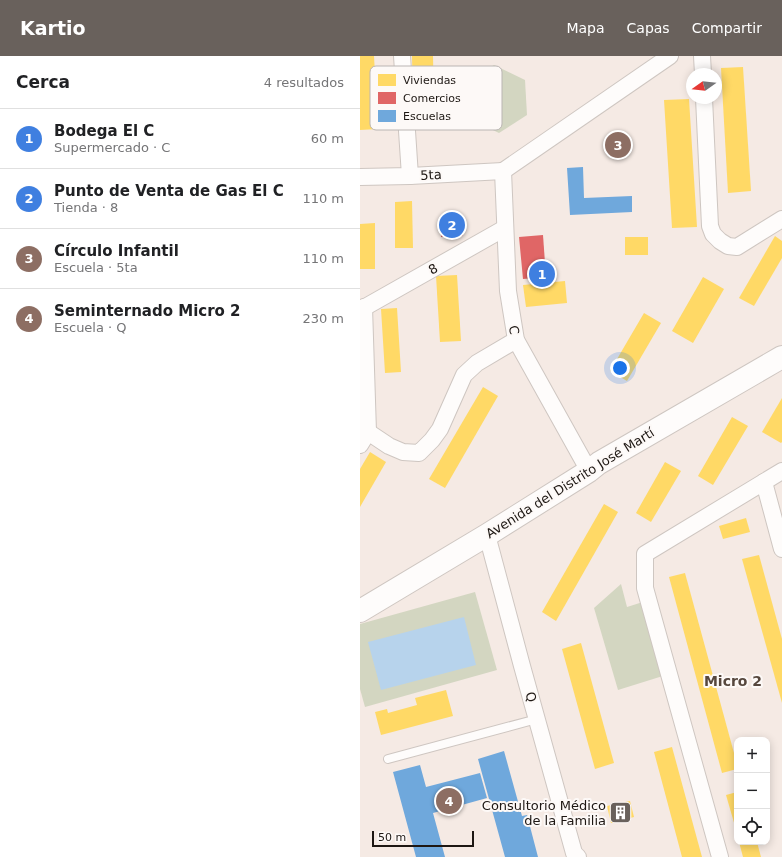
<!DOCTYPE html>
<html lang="es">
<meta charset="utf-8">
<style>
body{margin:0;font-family:"DejaVu Sans",sans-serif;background:#f2f2f2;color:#202124}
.controls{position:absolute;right:12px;bottom:12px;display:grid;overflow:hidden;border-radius:8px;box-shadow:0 2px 10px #0003}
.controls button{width:36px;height:36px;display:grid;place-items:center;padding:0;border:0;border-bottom:1px solid #e0e0e0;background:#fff;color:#202124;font:20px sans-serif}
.compass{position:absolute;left:326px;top:12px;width:36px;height:36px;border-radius:50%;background:#fff;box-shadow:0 2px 10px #0003;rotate:255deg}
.scale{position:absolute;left:12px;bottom:10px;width:102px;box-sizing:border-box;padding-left:4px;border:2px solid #1d1713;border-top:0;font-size:11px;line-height:14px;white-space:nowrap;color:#1d1713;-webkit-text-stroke:3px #fdf9f7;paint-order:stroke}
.you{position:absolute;left:260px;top:312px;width:14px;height:14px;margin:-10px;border:3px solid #fff;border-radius:50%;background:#1a73e8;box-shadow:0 0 0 6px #1a73e833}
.badge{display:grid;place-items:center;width:26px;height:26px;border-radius:50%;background:#69615c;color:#fff;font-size:13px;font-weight:700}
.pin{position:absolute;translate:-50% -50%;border:2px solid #fff;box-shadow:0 1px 4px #0006}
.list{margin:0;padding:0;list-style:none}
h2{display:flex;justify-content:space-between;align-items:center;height:52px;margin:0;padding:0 16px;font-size:17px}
h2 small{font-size:13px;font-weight:400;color:#757577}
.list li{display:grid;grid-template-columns:26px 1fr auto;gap:12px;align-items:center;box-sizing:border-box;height:60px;padding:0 16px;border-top:1px solid #e0e0e0}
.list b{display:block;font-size:15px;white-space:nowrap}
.list p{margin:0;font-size:13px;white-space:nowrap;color:#757577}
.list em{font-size:13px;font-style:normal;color:#757577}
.icon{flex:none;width:22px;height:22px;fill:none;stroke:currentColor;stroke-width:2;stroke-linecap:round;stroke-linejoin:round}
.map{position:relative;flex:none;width:422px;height:801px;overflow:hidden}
header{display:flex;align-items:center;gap:24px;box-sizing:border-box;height:56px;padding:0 20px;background:#69615c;color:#fff}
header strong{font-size:19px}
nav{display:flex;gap:22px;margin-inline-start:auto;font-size:14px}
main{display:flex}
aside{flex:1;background:#fff}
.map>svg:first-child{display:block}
</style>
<header>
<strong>Kartio</strong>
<nav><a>Mapa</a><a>Capas</a><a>Compartir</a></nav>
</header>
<main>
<aside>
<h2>Cerca<small>4 resultados</small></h2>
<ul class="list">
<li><span class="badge" style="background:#3f7fe0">1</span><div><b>Bodega El C</b><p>Supermercado · C</p></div><em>60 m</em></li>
<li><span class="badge" style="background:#3f7fe0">2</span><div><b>Punto de Venta de Gas El C</b><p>Tienda · 8</p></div><em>110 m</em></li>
<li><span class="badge" style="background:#8d6e63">3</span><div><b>Círculo Infantil</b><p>Escuela · 5ta</p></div><em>110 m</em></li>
<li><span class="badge" style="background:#8d6e63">4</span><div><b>Seminternado Micro 2</b><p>Escuela · Q</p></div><em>230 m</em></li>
</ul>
</aside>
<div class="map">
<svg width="422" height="801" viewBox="0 0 422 801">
<rect width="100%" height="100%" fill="#f5eae4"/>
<g fill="#d3d6c1">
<path d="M134 9 165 24 167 59 139 77 108 62 106 27Z"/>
<path d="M261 528 267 551 286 545 306 619 258 634 234 552Z"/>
<path d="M115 536 137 614 5 651 0 633V568Z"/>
</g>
<path fill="#b7d3ec" d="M104 561 116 609 21 634 8 586Z"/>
<g fill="#ffd966">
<path d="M0 0H14L18 73 0 74Z"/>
<path d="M52 0H73L74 47 53 48Z"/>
<path d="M383 11 391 135 368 137 361 12Z"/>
<path d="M329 43 337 171 312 172 304 44Z"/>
<path d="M52 145 53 192H35V146Z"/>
<path d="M15 167V213H0V168Z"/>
<path d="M415 180 422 185V202L394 250 379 242Z"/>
<rect x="265" y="181" width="23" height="18"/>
<path d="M97 219 101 285 80 286 76 220Z"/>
<path d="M343 221 364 233 333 287 312 275Z"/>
<path d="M205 225 207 247 166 251 163 229Z"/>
<path d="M37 252 41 316 25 317 21 253Z"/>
<path d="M284 257 301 267 267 325 250 315Z"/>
<path d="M123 331 138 340 85 432 69 423Z"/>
<path d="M422 342V386L421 387 402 376Z"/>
<path d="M372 361 388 370 353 429 338 420Z"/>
<path d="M10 396 26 406 0 451V413Z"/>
<path d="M305 406 321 415 291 466 276 457Z"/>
<path d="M244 448 258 456 196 565 182 556Z"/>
<path d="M386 462 390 476 363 483 359 470Z"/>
<path d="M399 499 422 583V647L382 503Z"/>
<path d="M325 517 377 708V713L362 717 309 521Z"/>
<path d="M221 587 254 707 235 713 202 593Z"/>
<path d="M86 634 93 660 21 679 15 656 27 653 28 657 57 649 55 642Z"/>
<path d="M312 691 342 801H322L294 696Z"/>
<path d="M377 736V777L366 739Z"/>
<path d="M270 745 274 761 251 767 247 750Z"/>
<path d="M379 786H397L401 801H383Z"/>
</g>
<g fill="#e06666">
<path d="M102 158 103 180 81 181V159Z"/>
<path d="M183 179 186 221 163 223 159 181Z"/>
</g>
<g fill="#6fa8dc">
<path d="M223 111 224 142 272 140V156L210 159 207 112Z"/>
<path d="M144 695 162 760 167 759 178 801H145L118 703Z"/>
<path d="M60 709 66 731 120 717 127 742 73 757 85 801H56L33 716Z"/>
</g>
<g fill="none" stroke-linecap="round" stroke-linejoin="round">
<defs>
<path id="service" d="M28 703 177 663"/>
<g id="minor">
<path d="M42 0 50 120"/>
<path d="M342 0 343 18"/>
<path d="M344 42 350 170 353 178 360 185 368 190 377 191 422 163"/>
<path d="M143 115 148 235 156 284 229 415"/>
<path d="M143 115 310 0"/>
<path d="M0 121 50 120 143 115"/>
<path d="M0 254 145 172"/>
<path d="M8 376 29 390 43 396 59 397 72 384 80 373 104 319 117 307 156 284"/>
<path d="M0 389 8 376 4 251"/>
<path d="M404 426 422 493"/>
<path d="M127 479 162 610 214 797 218 801"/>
<path d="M360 801 285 532V498L422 415"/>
</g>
<path id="secondary" d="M0 555 127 479 229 415 239 407 422 301"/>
</defs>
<use href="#service" stroke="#cec6c1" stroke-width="10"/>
<use href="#minor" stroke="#cec6c1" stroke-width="18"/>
<use href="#secondary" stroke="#cec6c1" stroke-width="24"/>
<use href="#service" stroke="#fefcfb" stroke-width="8"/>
<use href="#minor" stroke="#fefcfb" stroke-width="16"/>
<use href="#secondary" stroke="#fefcfb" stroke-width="22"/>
</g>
<defs>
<symbol id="building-square" viewBox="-11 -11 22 22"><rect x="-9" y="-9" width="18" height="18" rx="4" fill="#69615c" stroke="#fdf9f7"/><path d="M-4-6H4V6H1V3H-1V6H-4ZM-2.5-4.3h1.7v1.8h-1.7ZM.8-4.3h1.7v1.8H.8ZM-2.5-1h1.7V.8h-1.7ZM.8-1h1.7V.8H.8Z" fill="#fff"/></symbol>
</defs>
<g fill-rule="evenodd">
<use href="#building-square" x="248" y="744" width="25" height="25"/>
</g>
<g text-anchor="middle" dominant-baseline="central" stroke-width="4" stroke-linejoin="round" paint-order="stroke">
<g font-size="13" fill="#1d1713" stroke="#fdf9f7">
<text transform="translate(71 119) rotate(-3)">5ta</text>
<text transform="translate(73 213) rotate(-30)">8</text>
<text transform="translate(154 274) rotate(80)">C</text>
<text transform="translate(210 427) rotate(-32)">Avenida del Distrito José Martí</text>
<text transform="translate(171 641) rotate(74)">Q</text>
</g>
<g font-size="13" fill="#1d1713" stroke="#fdf9f7" text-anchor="end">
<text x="246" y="749">Consultorio Médico<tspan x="246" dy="15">de la Familia</tspan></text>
</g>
<g font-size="14" font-weight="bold" fill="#56473d" stroke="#fdf9f7">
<text x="373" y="625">Micro 2</text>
</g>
</g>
<rect x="10" y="10" width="132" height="64" rx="6" fill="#fdf9f7" stroke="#bab5b3" stroke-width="1"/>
<rect x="18" y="18" width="18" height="12" fill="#ffd966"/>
<rect x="18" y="36" width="18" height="12" fill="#e06666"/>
<rect x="18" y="54" width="18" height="12" fill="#6fa8dc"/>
<g font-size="11" fill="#1d1713">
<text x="43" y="28">Viviendas</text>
<text x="43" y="46">Comercios</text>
<text x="43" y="64">Escuelas</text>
</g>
</svg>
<div class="controls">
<button>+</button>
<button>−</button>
<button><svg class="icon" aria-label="locate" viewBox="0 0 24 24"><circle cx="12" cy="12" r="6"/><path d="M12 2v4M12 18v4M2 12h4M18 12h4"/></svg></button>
</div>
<svg class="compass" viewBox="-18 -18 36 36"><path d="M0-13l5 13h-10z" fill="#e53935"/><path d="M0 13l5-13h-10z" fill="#757577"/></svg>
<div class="scale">50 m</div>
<div class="you"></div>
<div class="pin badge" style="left:182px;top:218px;background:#3f7fe0">1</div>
<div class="pin badge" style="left:92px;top:169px;background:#3f7fe0">2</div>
<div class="pin badge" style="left:258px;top:89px;background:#8d6e63">3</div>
<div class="pin badge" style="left:89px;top:745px;background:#8d6e63">4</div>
</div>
</main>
